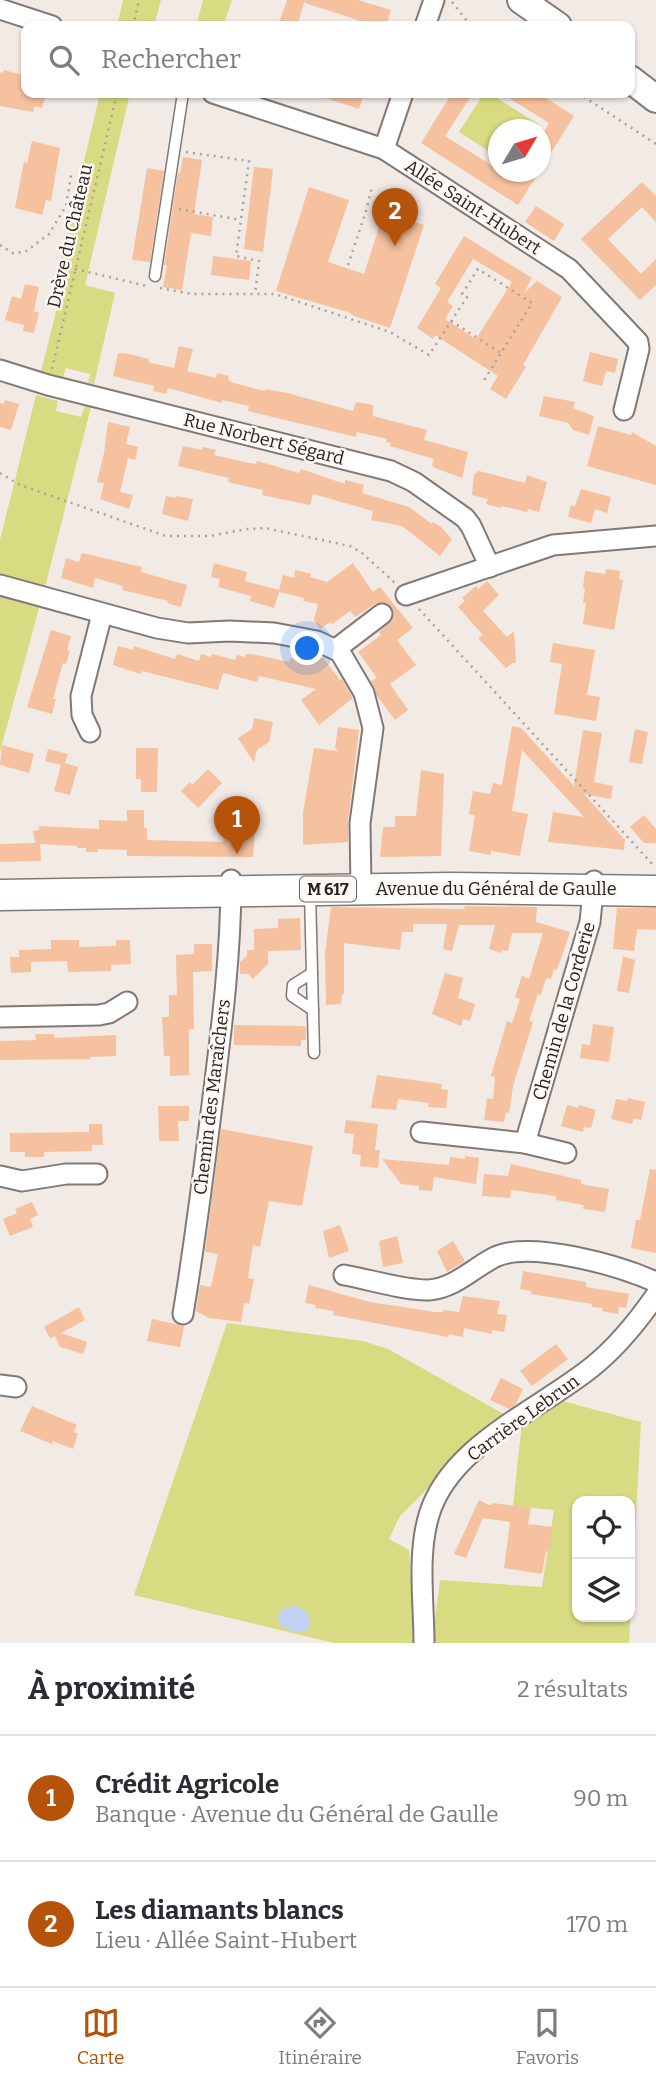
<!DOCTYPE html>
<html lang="fr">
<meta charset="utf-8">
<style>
body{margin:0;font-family:Bitter,serif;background:#f7f7f7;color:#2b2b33}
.controls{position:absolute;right:21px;bottom:21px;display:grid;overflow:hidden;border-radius:14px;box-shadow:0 2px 5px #0004}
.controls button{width:63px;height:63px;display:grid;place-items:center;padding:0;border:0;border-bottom:2px solid #e1e1e2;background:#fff;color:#2b2b33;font:35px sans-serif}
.compass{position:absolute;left:488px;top:119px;width:63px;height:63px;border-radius:50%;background:#fff;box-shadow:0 2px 5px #0004;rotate:52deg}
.you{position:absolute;left:308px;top:649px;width:24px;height:24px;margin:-18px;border:5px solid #fff;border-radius:50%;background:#1a73e8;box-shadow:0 0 0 10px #1a73e833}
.badge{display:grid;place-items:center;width:46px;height:46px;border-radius:50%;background:#b45309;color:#fff;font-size:23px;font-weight:700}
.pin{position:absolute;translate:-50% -58px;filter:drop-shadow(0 2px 4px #0008)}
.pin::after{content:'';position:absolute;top:37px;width:24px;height:21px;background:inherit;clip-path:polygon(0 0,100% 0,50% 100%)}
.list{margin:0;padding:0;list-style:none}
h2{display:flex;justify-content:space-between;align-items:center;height:91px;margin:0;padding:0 28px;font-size:30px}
h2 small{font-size:23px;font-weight:400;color:#7c7c81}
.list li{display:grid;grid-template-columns:46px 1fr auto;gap:21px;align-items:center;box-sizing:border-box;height:126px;padding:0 28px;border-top:2px solid #e1e1e2}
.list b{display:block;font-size:26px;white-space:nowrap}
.list p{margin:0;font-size:23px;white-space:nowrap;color:#7c7c81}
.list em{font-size:23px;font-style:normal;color:#7c7c81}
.icon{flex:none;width:38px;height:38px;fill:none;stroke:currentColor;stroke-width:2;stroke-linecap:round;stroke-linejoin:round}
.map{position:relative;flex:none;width:656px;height:1643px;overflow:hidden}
.search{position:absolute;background:#fff;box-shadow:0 2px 5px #0004;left:21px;right:21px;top:21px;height:77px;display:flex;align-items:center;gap:18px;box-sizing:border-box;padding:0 24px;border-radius:14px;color:#7c7c81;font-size:26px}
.sheet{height:343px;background:#fff}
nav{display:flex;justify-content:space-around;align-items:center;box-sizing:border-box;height:98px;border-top:2px solid #e1e1e2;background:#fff;font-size:19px;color:#7c7c81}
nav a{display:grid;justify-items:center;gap:4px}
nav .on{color:#b45309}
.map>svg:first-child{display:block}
</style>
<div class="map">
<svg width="656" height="1643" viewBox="0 0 656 1643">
<rect width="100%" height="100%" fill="#f2eae5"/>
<g fill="#d8db81" fill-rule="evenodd">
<path d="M123 0H161L154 26H117Z"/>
<path d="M203 0H232L223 26H196Z"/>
<path d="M100 93H130L85 285 115 293 94 384 88 383 90 374 66 368 63 377 41 371 64 281 57 277Z"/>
<path d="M484 93H489L538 124 535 129 498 130V157L459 132Z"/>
<path d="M36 395 58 401 56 411 81 417 85 406 91 407 45 587 0 574V540Z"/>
<path d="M0 597 39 608 0 752Z"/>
<path d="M227 1323 363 1341 388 1349 511 1418 471 1445 400 1516 389 1539 409 1550 415 1643H334L134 1595Z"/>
<path d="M559 1400 641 1422 629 1643H432L440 1580 542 1587 554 1510 513 1506 522 1422ZM577 1501H630V1617H577Z"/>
</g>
<path fill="#c1d3f5" d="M294 1606C307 1610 316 1618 306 1631 275 1636 268 1608 294 1606Z"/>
<g fill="#f5c19e" fill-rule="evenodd">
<path d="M287 0H305L297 26H278Z"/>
<path d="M305 0H358L391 10 386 26H366L367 23 305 3Z"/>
<path d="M4 70 26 76V93H46L42 108 35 106 33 112 0 106V72L3 73Z"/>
<path d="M317 93H364L359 109 316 95Z"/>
<path d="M452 93H473L445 136 513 179 518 172H539L518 205 421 143Z"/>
<path d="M501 93H538L574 116 541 169V137L549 123Z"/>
<path d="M32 141 60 148 51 201 46 200 42 215 15 208 24 162 27 163Z"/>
<path d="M183 157 202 160 194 214 213 217 211 236 191 233 182 290 163 287 167 265H164L178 173H180Z"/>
<path d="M254 167 273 169 263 252 244 249Z"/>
<path d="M147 168 164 171 150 262 132 260Z"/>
<path d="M642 182 656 196V222L642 207 608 239 641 274 656 259V285L640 300 581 239Z"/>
<path d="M309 187 349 200 328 262 364 274 384 212 424 225 390 328 351 315V313L276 291Z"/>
<path d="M536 206 564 224 554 241 525 222Z"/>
<path d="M464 236 532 278 524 293 537 281 562 297 523 365 526 367 506 399 490 389 498 376 435 335 433 339 417 328 441 288 435 284ZM473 259 512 282 476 339 445 319 453 306 447 302Z"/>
<path d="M213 256 251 261 249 280 211 275Z"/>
<path d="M25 284 39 287 34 311 39 313 34 333 23 331 24 325 5 320 12 296 21 299Z"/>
<path d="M179 346 193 349 187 371 216 378 217 373 229 376 228 380 234 383 265 391V389L287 393 353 411 356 402 373 405V416L427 430 424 440 468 452 462 478 435 468 432 465 434 459 390 446 391 443 386 442 387 439 357 432 356 437 248 411 249 406 222 400V403L168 388 166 394 153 391 154 386 113 376 118 353 130 354 149 359 148 362 174 368Z"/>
<path d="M590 352 618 359 615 373 606 371 602 386 583 381Z"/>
<path d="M544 396 575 402 573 408 594 416 589 435 573 430 568 423 539 416Z"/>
<path d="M5 400 19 404 11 430 0 427V403L4 404Z"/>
<path d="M108 422 130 427 126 444 138 447 135 460 128 458 120 492 133 495 129 509 100 499 104 483 97 482 104 453Z"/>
<path d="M598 426 631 435 632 432 656 446V485L587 466Z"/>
<path d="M183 446 202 450 203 447 216 450 214 455 244 462 256 464 257 461 299 473 301 469 345 484V480L364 485 362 493 409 507 432 524 433 522 441 527 452 539 440 556 402 526 371 520 373 511 313 494 310 505 262 495 263 490 228 482 229 478 178 466Z"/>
<path d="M479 471 525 483 527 475 547 482 539 512 528 509 527 512 501 506V508L486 504 488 499 472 495 474 474Z"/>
<path d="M581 489 611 497 607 513 595 509 591 523 568 517 571 505 575 506Z"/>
<path d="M166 496 175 498 176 496 193 499 188 521 162 514Z"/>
<path d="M82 553 142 567 141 572 187 585 181 607 167 603 168 601 122 590 123 586 95 578 93 588 61 578 66 558 79 562Z"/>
<path d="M214 563 247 572 245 581 279 590 283 575 294 578 295 570 311 574 310 577 327 582 353 563 373 592 380 587 413 628 397 640 416 665 390 684 408 710 395 720 377 696 371 681 377 678 358 652 381 635 379 632 393 619 394 612 387 603 375 604 355 617 350 611 332 624 330 622 320 629 314 620 318 604 303 601 304 598 279 592 274 608 250 601 251 596 218 587 220 579 211 577Z"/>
<path d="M606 569 620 571 619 579 623 580 614 630 583 624 586 603H583L585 589 583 588 585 571 605 574Z"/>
<path d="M487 581 499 595 483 611 507 637 514 631 516 659 515 663H512L506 668 478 638 483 635 458 607 465 601 462 598 476 586 478 589Z"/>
<path d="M51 630 71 636 67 650 70 651 66 664 63 663 53 699H56L52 714 27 707Z"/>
<path d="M553 643 595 650 587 695 600 697 596 721 554 714 562 664 550 662Z"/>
<path d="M118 646 133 650 134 646 175 659 177 654 199 661 201 654 211 657 212 654 235 660 237 655 245 657 246 654H252L289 662 290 658 298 660 301 650 313 653 324 659 340 680 342 679 353 698 319 725 301 700 316 689 259 676 257 682 223 673 218 690 142 671 141 674 113 665Z"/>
<path d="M254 718 273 722 269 742 257 750 254 763 238 738 252 729Z"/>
<path d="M512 726 521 728 574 786 583 730 602 733 594 782 613 786 611 799 584 794 625 840 624 850 548 842 553 812 584 817 522 750 512 811 528 814 520 856 491 851V855L469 851 475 815 469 814 473 791 490 794 493 783 502 785Z"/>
<path d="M338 727 359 730 348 821V842L303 845V813L314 748 338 751 335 748Z"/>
<path d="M635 729 648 732 642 764 629 762Z"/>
<path d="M2 745 34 754 29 773 0 765Z"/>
<path d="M136 748H158L157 792H141V779H136Z"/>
<path d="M48 749 68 754 65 763 78 767 70 795 54 791 61 765 45 761Z"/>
<path d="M208 769 222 783 198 808 181 791 190 782 192 785Z"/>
<path d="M421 770 444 774 441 856 380 857 383 827H395V816H416Z"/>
<path d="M127 810H144V828H147V840L223 842 228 810 240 813 238 825 255 828 253 857 127 856V850L98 849V852H86V848H77V846L40 844 41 861 0 862V844L35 843 33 831 39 830V826L99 829V820L127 821Z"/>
<path d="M644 815 656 829V843H644L630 827Z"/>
<path d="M465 906 537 907 536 922 570 932 557 970 554 969 551 979 546 978 541 995 538 994 529 1021 533 1022 513 1086 509 1113 506 1112 504 1122 484 1120 487 1098 493 1099 495 1077 491 1076 507 1021 512 1023 520 999 515 997 522 976 529 979 543 933H512L508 951 502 950V953L489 949 495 925H459L452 951 443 949 447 924H413V932H402L400 950 344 943V994H342L341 1004 326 1005 325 953 331 907 464 909Z"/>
<path d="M617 908H656V930L637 929 634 951 613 949Z"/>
<path d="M300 918 301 950 268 951V964L253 979 248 974H240V962L247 956V950H254V929L278 928V919Z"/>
<path d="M51 940H79V947L116 946V940H130L131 964 111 965V971L68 972 67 961 31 962V972L11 973 10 957H19V950L51 949Z"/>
<path d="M194 944H212V971L193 972 194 1029H189V1075L170 1076V1056H164L162 1017H169V995H177L176 955 194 954Z"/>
<path d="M623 956 635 960 629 993 617 991Z"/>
<path d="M445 973 463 978 458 998 475 1004 470 1021 463 1019 461 1026 432 1014Z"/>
<path d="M593 1024 614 1027 609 1062 580 1058 582 1044 590 1045Z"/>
<path d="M234 1025 301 1026 306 1027V1040H301V1046L234 1045Z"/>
<path d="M35 1034H54V1038L116 1035V1056L90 1057V1059L0 1060V1041L36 1040Z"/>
<path d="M377 1075 442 1084 441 1089 448 1090 446 1108 428 1107 429 1103 398 1099 396 1110 371 1108Z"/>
<path d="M628 1098 645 1102 641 1120 634 1118 632 1124 611 1119 616 1099 627 1101Z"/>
<path d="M567 1105 578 1108 579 1105 596 1110 591 1128 584 1127 583 1132 561 1126Z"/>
<path d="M158 1106H189V1121H178L179 1141H159Z"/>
<path d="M346 1120 378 1124 375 1150H380L378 1168 360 1166 361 1155 352 1154 354 1134 344 1133Z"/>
<path d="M89 1124H102L103 1145H92V1151L44 1152V1157H25V1152H10V1133L89 1132Z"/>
<path d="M221 1129 313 1146 302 1206 269 1201 260 1247 253 1245 248 1278 254 1279 249 1304 244 1303 241 1322 209 1318 196 1311 200 1285 211 1287 218 1254 205 1252Z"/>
<path d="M465 1156 479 1158 476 1184 434 1177 432 1191 419 1190V1186L401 1184 382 1159 449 1165 450 1157 465 1159Z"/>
<path d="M511 1164 581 1180V1184L609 1189 605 1212 583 1209 584 1205 556 1200V1196L511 1190 510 1198 482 1196 484 1174 508 1176Z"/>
<path d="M650 1169 656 1170V1253L631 1248 636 1220H640Z"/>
<path d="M32 1202 38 1215 30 1219 33 1227 10 1236 3 1219 17 1213 15 1209Z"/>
<path d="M340 1225 349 1251 329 1258 323 1231Z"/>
<path d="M397 1236 403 1263 383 1267 379 1241Z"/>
<path d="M453 1241 465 1261 447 1272 437 1251Z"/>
<path d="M523 1271 586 1282V1287L629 1294 626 1308 619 1307 618 1314 602 1311 603 1308 592 1307V1304L531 1294V1291L520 1289Z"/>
<path d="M309 1285 370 1302 435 1312H443L444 1310 459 1312 463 1296 500 1301 497 1314 507 1315 504 1332 492 1330V1334L464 1328 463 1337 449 1334 448 1337 333 1315 334 1311 315 1308 316 1305 305 1303Z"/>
<path d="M79 1307 85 1320 61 1333 87 1342 83 1354 60 1347 55 1336 50 1338 44 1327Z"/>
<path d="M152 1319 184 1326 180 1347 147 1341Z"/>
<path d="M556 1344 568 1359 532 1386 520 1371Z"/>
<path d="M501 1378 523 1389 516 1404 509 1409 490 1400Z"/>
<path d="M32 1406 77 1425 74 1432 78 1434 73 1449 53 1441 52 1444 20 1431Z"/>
<path d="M479 1500 489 1505H492L493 1503 531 1508 528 1524 553 1527 549 1552 546 1551 542 1574 504 1568 510 1522 483 1518 466 1558 454 1554Z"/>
</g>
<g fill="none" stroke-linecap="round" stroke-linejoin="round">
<defs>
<g id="lane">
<path d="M155 276 183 93"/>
<path d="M310 892 314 1053"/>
<path d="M312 973 293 985 292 996 313 1010"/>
</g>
<g id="street">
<path d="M0 9 52 26"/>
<path d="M425 26 434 0"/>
<path d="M213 93 384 149 569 269 638 342 639 349 624 410"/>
<path d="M384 149 403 93"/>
<path d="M0 370 48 385 391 471 414 482 465 518 471 526 490 567"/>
<path d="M0 585 157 628 188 633 230 631 274 633 317 641 340 652 364 693 373 728 360 823 361 889"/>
<path d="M406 595 553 545 656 536"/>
<path d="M336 649 382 614"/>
<path d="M90 732 82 715 81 696 102 614"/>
<path d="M0 1017 99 1015 109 1013 127 1002"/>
<path d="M421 1132 525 1143 566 1153"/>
<path d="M525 1143 590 922 594 881"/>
<path d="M0 1176 22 1181 66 1174H97"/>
<path d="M344 1275C368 1279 406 1291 429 1290 455 1288 473 1268 495 1257 531 1240 620 1266 656 1282"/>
<path d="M183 1314C195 1242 204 1170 213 1097 222 1025 231 952 231 880"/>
<path d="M0 1385 16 1387"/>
<path d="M424 1643C424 1602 417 1555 429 1515 450 1445 539 1410 592 1367 617 1347 638 1321 656 1295"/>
</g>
<g id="secondary">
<path d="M521 0 558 26"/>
<path d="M630 79 656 99"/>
</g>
<path id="primary" d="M0 895 451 888 656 891"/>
</defs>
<use href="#lane" stroke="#807975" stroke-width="13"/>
<use href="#street" stroke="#807975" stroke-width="23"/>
<use href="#secondary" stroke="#807975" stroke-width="30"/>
<use href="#primary" stroke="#807975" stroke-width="33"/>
<g stroke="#a9a29e" stroke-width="2.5" stroke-dasharray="2 5" stroke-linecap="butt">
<path d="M452 2 471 26"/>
<path d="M133 26 139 0"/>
<path d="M578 93 656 144"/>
<path d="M186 152 249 161 236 256 259 261 255 294"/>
<path d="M179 209 241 220"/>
<path d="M0 245 13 253 25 252 49 234 66 206 71 175"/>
<path d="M348 265 366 211 372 187"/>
<path d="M75 269 147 286"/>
<path d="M160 288 192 294H275L390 332 429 355 467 297 462 294 478 269 532 303 483 382"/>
<path d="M451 321 501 353"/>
<path d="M52 369 117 93"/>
<path d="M0 473 20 485 166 536H210L247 529 265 528 350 546 362 553 395 583"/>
<path d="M419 609 655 867"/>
</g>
<use href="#lane" stroke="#fff" stroke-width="10"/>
<use href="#street" stroke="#fff" stroke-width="19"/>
<use href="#secondary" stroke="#fff" stroke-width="26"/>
<use href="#primary" stroke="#fff" stroke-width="30"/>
</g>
<g text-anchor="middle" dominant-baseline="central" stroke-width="5" stroke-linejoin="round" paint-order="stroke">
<rect fill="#fef8f4" stroke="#666260" stroke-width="2" x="300" y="876.5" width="56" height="25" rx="5"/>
<g font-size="16" font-weight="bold" fill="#252220">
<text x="328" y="889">M 617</text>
</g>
<g font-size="18" fill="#252220" stroke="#fef8f4">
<text transform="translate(473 207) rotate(33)">Allée Saint-Hubert</text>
<text transform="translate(70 236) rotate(-77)">Drève du Château</text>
<text transform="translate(264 439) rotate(14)">Rue Norbert Ségard</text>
<text x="496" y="889">Avenue du Général de Gaulle</text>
<text transform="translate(564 1011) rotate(-74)">Chemin de la Corderie</text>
<text transform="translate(212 1097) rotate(-83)">Chemin des Maraîchers</text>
<text transform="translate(523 1418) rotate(-36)">Carrière Lebrun</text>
</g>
</g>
</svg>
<div class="controls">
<button><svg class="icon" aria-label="locate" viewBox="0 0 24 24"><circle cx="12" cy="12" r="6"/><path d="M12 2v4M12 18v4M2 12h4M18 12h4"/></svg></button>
<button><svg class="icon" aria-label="layers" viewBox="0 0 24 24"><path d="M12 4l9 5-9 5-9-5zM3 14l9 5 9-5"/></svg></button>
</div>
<svg class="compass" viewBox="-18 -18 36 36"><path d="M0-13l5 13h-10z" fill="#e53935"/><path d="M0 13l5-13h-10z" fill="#7c7c81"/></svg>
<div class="you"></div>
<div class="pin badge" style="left:237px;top:854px">1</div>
<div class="pin badge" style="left:395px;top:246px">2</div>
<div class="search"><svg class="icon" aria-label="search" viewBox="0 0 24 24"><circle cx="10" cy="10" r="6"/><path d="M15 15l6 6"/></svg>Rechercher</div>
</div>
<section class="sheet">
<h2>À proximité<small>2 résultats</small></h2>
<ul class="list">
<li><span class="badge">1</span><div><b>Crédit Agricole</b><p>Banque · Avenue du Général de Gaulle</p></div><em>90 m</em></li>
<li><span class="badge">2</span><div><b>Les diamants blancs</b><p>Lieu · Allée Saint-Hubert</p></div><em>170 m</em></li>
</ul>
</section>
<nav>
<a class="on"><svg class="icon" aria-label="map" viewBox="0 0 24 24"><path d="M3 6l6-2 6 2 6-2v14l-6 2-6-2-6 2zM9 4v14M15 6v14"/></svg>Carte</a>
<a><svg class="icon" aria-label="directions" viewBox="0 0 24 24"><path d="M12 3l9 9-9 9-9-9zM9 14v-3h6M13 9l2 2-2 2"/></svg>Itinéraire</a>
<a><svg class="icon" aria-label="saved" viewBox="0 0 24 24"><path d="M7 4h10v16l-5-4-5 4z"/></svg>Favoris</a>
</nav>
